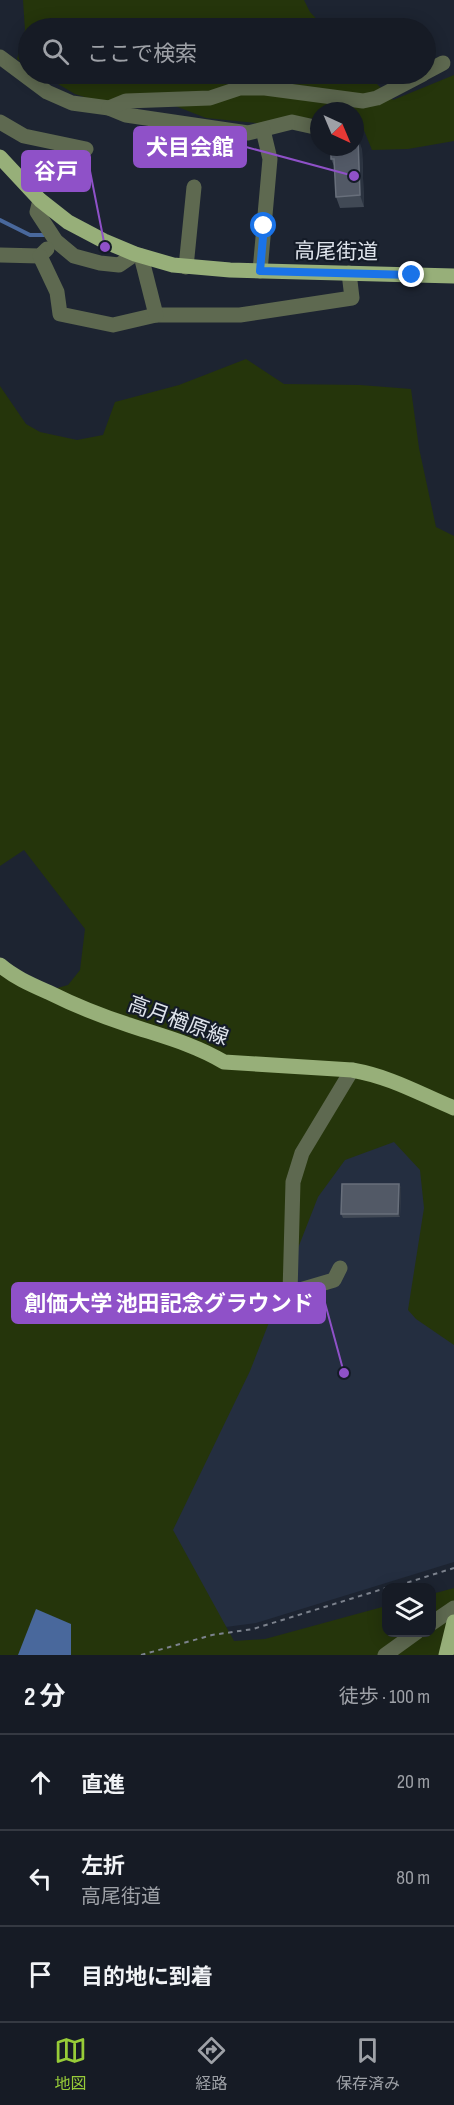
<!DOCTYPE html>
<html lang="ja">
<meta charset="utf-8">
<style>
body{margin:0;font-family:"Sofia Sans Condensed","Noto Sans JP",sans-serif;background:#1f242d;color:#f1f3f6}
.controls{position:absolute;right:18px;bottom:18px;display:grid;overflow:hidden;border-radius:12px;box-shadow:0 3px 15px #0003}
.controls button{width:54px;height:54px;display:grid;place-items:center;padding:0;border:0;border-bottom:2px solid #353942;background:#161b25;color:#f1f3f6;font:30px sans-serif}
.compass{position:absolute;left:310px;top:102px;width:54px;height:54px;border-radius:50%;background:#161b25;box-shadow:0 3px 15px #0003;rotate:136deg}
.stop{position:absolute;width:18px;height:18px;margin:-14px;border:4px solid #1a73e8;border-radius:50%;background:#fff}
.stop.end{background:#1a73e8;border-color:#fff;box-shadow:0 2px 6px #0008}
.list{margin:0;padding:0;list-style:none}
h2{display:flex;justify-content:space-between;align-items:center;height:78px;margin:0;padding:0 24px;font-size:26px}
h2 small{font-size:20px;font-weight:400;color:#9ea1a7}
.list li{display:grid;grid-template-columns:39px 1fr auto;gap:18px;align-items:center;box-sizing:border-box;height:96px;padding:0 24px;border-top:2px solid #353942}
.list b{display:block;font-size:22px;white-space:nowrap}
.list p{margin:0;font-size:20px;white-space:nowrap;color:#9ea1a7}
.list em{font-size:20px;font-style:normal;color:#9ea1a7}
.icon{flex:none;width:33px;height:33px;fill:none;stroke:currentColor;stroke-width:2;stroke-linecap:round;stroke-linejoin:round}
.map{position:relative;flex:none;width:454px;height:1655px;overflow:hidden}
.search{position:absolute;background:#161b25;box-shadow:0 3px 15px #0003;left:18px;right:18px;top:18px;height:66px;display:flex;align-items:center;gap:15px;box-sizing:border-box;padding:0 21px;border-radius:33px;color:#9ea1a7;font-size:22px}
.sheet{height:366px;background:#161b25}
nav{display:flex;justify-content:space-around;align-items:center;box-sizing:border-box;height:84px;border-top:2px solid #353942;background:#161b25;font-size:16px;color:#9ea1a7}
nav a{display:grid;justify-items:center;gap:3px}
nav .on{color:#97cc38}
.map>svg:first-child{display:block}
</style>
<div class="map">
<svg width="454" height="1655" viewBox="0 0 454 1655">
<rect width="100%" height="100%" fill="#1d2431"/>
<path fill="#242e40" d="M292 1079 454 1118V1562L256 1623 14 1655Z"/>
<g fill="#25350b">
<path d="M23 0H304L310 12 325 28H28V66L17 59 25 30Z"/>
<path d="M41 74H367L393 100 454 75V141L408 149 372 150 361 123 355 122V111H319V119L295 117 267 124 206 118 160 100 109 105 75 94Z"/>
<path d="M246 359 284 384 360 385 411 389 419 448 436 527 454 536V1345L416 1319 408 1310 424 1208 420 1170 394 1142 345 1160 318 1197 250 1371 173 1530 234 1641 265 1639 386 1606V1632H432V1594L454 1588V1655H0V962L36 994 68 985 80 970 85 929 24 850 0 866V386L26 424 40 432 77 440 103 435 115 402 179 385Z"/>
</g>
<path fill="#49689c" d="M36 1609 71 1624V1655H18Z"/>
<g fill="none" stroke-linecap="round" stroke-linejoin="round">
<path stroke="#49689c" stroke-width="4" d="M0 220 30 235H44"/>
<g stroke="#7c828d" stroke-width="2" stroke-dasharray="4.5 4.5" stroke-linecap="butt">
<path d="M390 1588 454 1568"/>
<path d="M141 1655 212 1635 253 1629 386 1588"/>
</g>
<g stroke="#5e6950" stroke-width="15">
<path d="M0 57 47 92 72 103 109 108 126 115 248 133 292 122 319 128"/>
<path d="M426 72 443 63"/>
<path d="M109 108 126 101 210 98 240 88H265L363 101 377 98 423 74"/>
<path d="M0 122 24 136 86 149"/>
<path d="M40 200 37 212 56 241 74 256 100 263 119 265 135 254"/>
<path d="M0 255 40 256 47 249"/>
<path d="M40 256 57 292 60 314 113 325 156 315H240L352 298 349 273"/>
<path d="M141 256 156 315"/>
<path d="M186 267 194 187"/>
<path d="M260 271 270 159 263 130"/>
<path d="M340 1268 334 1280 290 1293 293 1182 302 1153 352 1070"/>
<path d="M432 1623 454 1608"/>
<path d="M385 1655 417 1632"/>
</g>
<g stroke="#97af79" stroke-width="15">
<path d="M0 157 40 200 68 222 104 241 135 254 173 265 230 270 454 276"/>
<path d="M0 965C14 977 30 984 48 992 74 1005 101 1016 129 1025 162 1036 194 1044 224 1062L352 1070C391 1077 418 1093 454 1108"/>
<path d="M446 1655 454 1622"/>
</g>
</g>
<g fill="#414955">
<path d="M362 149 364 207 340 208 336 197 335 168 331 159Z"/>
<path d="M399 1184 401 1188 400 1217 343 1218 341 1214Z"/>
</g>
<g fill="#2b3340">
<path d="M358 138 362 149 364 207 360 195Z"/>
<path d="M399 1184 401 1188 400 1217 398 1214Z"/>
</g>
<g fill="#525966" stroke="#686f7b" stroke-width="1.5">
<path d="M355 138H358L360 195 336 197 334 159H331V147H355Z"/>
<path d="M342 1184H399L398 1214H341Z"/>
</g>
<g fill="none" stroke-linecap="round" stroke-linejoin="round">
<path stroke="#1a73e8" stroke-width="8" d="M264 226 260 271 412 275"/>
</g>
<g text-anchor="middle" dominant-baseline="central" stroke-width="4.5" stroke-linejoin="round" paint-order="stroke">
<g font-size="21" fill="#dfe4ec" stroke="#141b27">
<text transform="translate(336 252) rotate(1)">高尾街道</text>
<text transform="translate(178 1021) rotate(20)">高月楢原線</text>
</g>
</g>
<path fill="none" stroke="#8f51c8" stroke-width="2" d="M354 176L246 147M105 247L90 171M344 1373L325 1303"/>
<g fill="#8f51c8" stroke="#141b27" stroke-width="2">
<circle cx="354" cy="176" r="6"/>
<circle cx="105" cy="247" r="6"/>
<circle cx="344" cy="1373" r="6"/>
</g>
<g fill="#8f51c8" stroke="#8f51c8" stroke-width="2">
<rect x="134" y="127" width="112" height="40" rx="6"/>
<rect x="22" y="151" width="68" height="40" rx="6"/>
<rect x="12" y="1283" width="313" height="40" rx="6"/>
</g>
<g font-size="22" text-anchor="middle" font-weight="bold" fill="#fff">
<text x="190" y="155">犬目会館</text>
<text x="56" y="179">谷戸</text>
<text x="169" y="1311">創価大学 池田記念グラウンド</text>
</g>
</svg>
<div class="controls">
<button><svg class="icon" aria-label="layers" viewBox="0 0 24 24"><path d="M12 4l9 5-9 5-9-5zM3 14l9 5 9-5"/></svg></button>
</div>
<svg class="compass" viewBox="-18 -18 36 36"><path d="M0-13l5 13h-10z" fill="#e53935"/><path d="M0 13l5-13h-10z" fill="#9ea1a7"/></svg>
<div class="stop" style="left:264px;top:226px"></div>
<div class="stop end" style="left:412px;top:275px"></div>
<div class="search"><svg class="icon" aria-label="search" viewBox="0 0 24 24"><circle cx="10" cy="10" r="6"/><path d="M15 15l6 6"/></svg>ここで検索</div>
</div>
<section class="sheet">
<h2>2 分<small>徒歩 · 100 m</small></h2>
<ul class="list">
<li><svg class="icon" aria-label="ahead" viewBox="0 0 24 24"><path d="M12 20V5M6 11l6-6 6 6"/></svg><div><b>直進</b></div><em>20 m</em></li>
<li><svg class="icon" aria-label="left" viewBox="0 0 24 24"><path d="M17 20v-9H6M10 6l-5 5 5 5"/></svg><div><b>左折</b><p>高尾街道</p></div><em>80 m</em></li>
<li><svg class="icon" aria-label="arrive" viewBox="0 0 24 24"><path d="M6 21V4h12l-3 4 3 4H6"/></svg><div><b>目的地に到着</b></div></li>
</ul>
</section>
<nav>
<a class="on"><svg class="icon" aria-label="map" viewBox="0 0 24 24"><path d="M3 6l6-2 6 2 6-2v14l-6 2-6-2-6 2zM9 4v14M15 6v14"/></svg>地図</a>
<a><svg class="icon" aria-label="directions" viewBox="0 0 24 24"><path d="M12 3l9 9-9 9-9-9zM9 14v-3h6M13 9l2 2-2 2"/></svg>経路</a>
<a><svg class="icon" aria-label="saved" viewBox="0 0 24 24"><path d="M7 4h10v16l-5-4-5 4z"/></svg>保存済み</a>
</nav>
